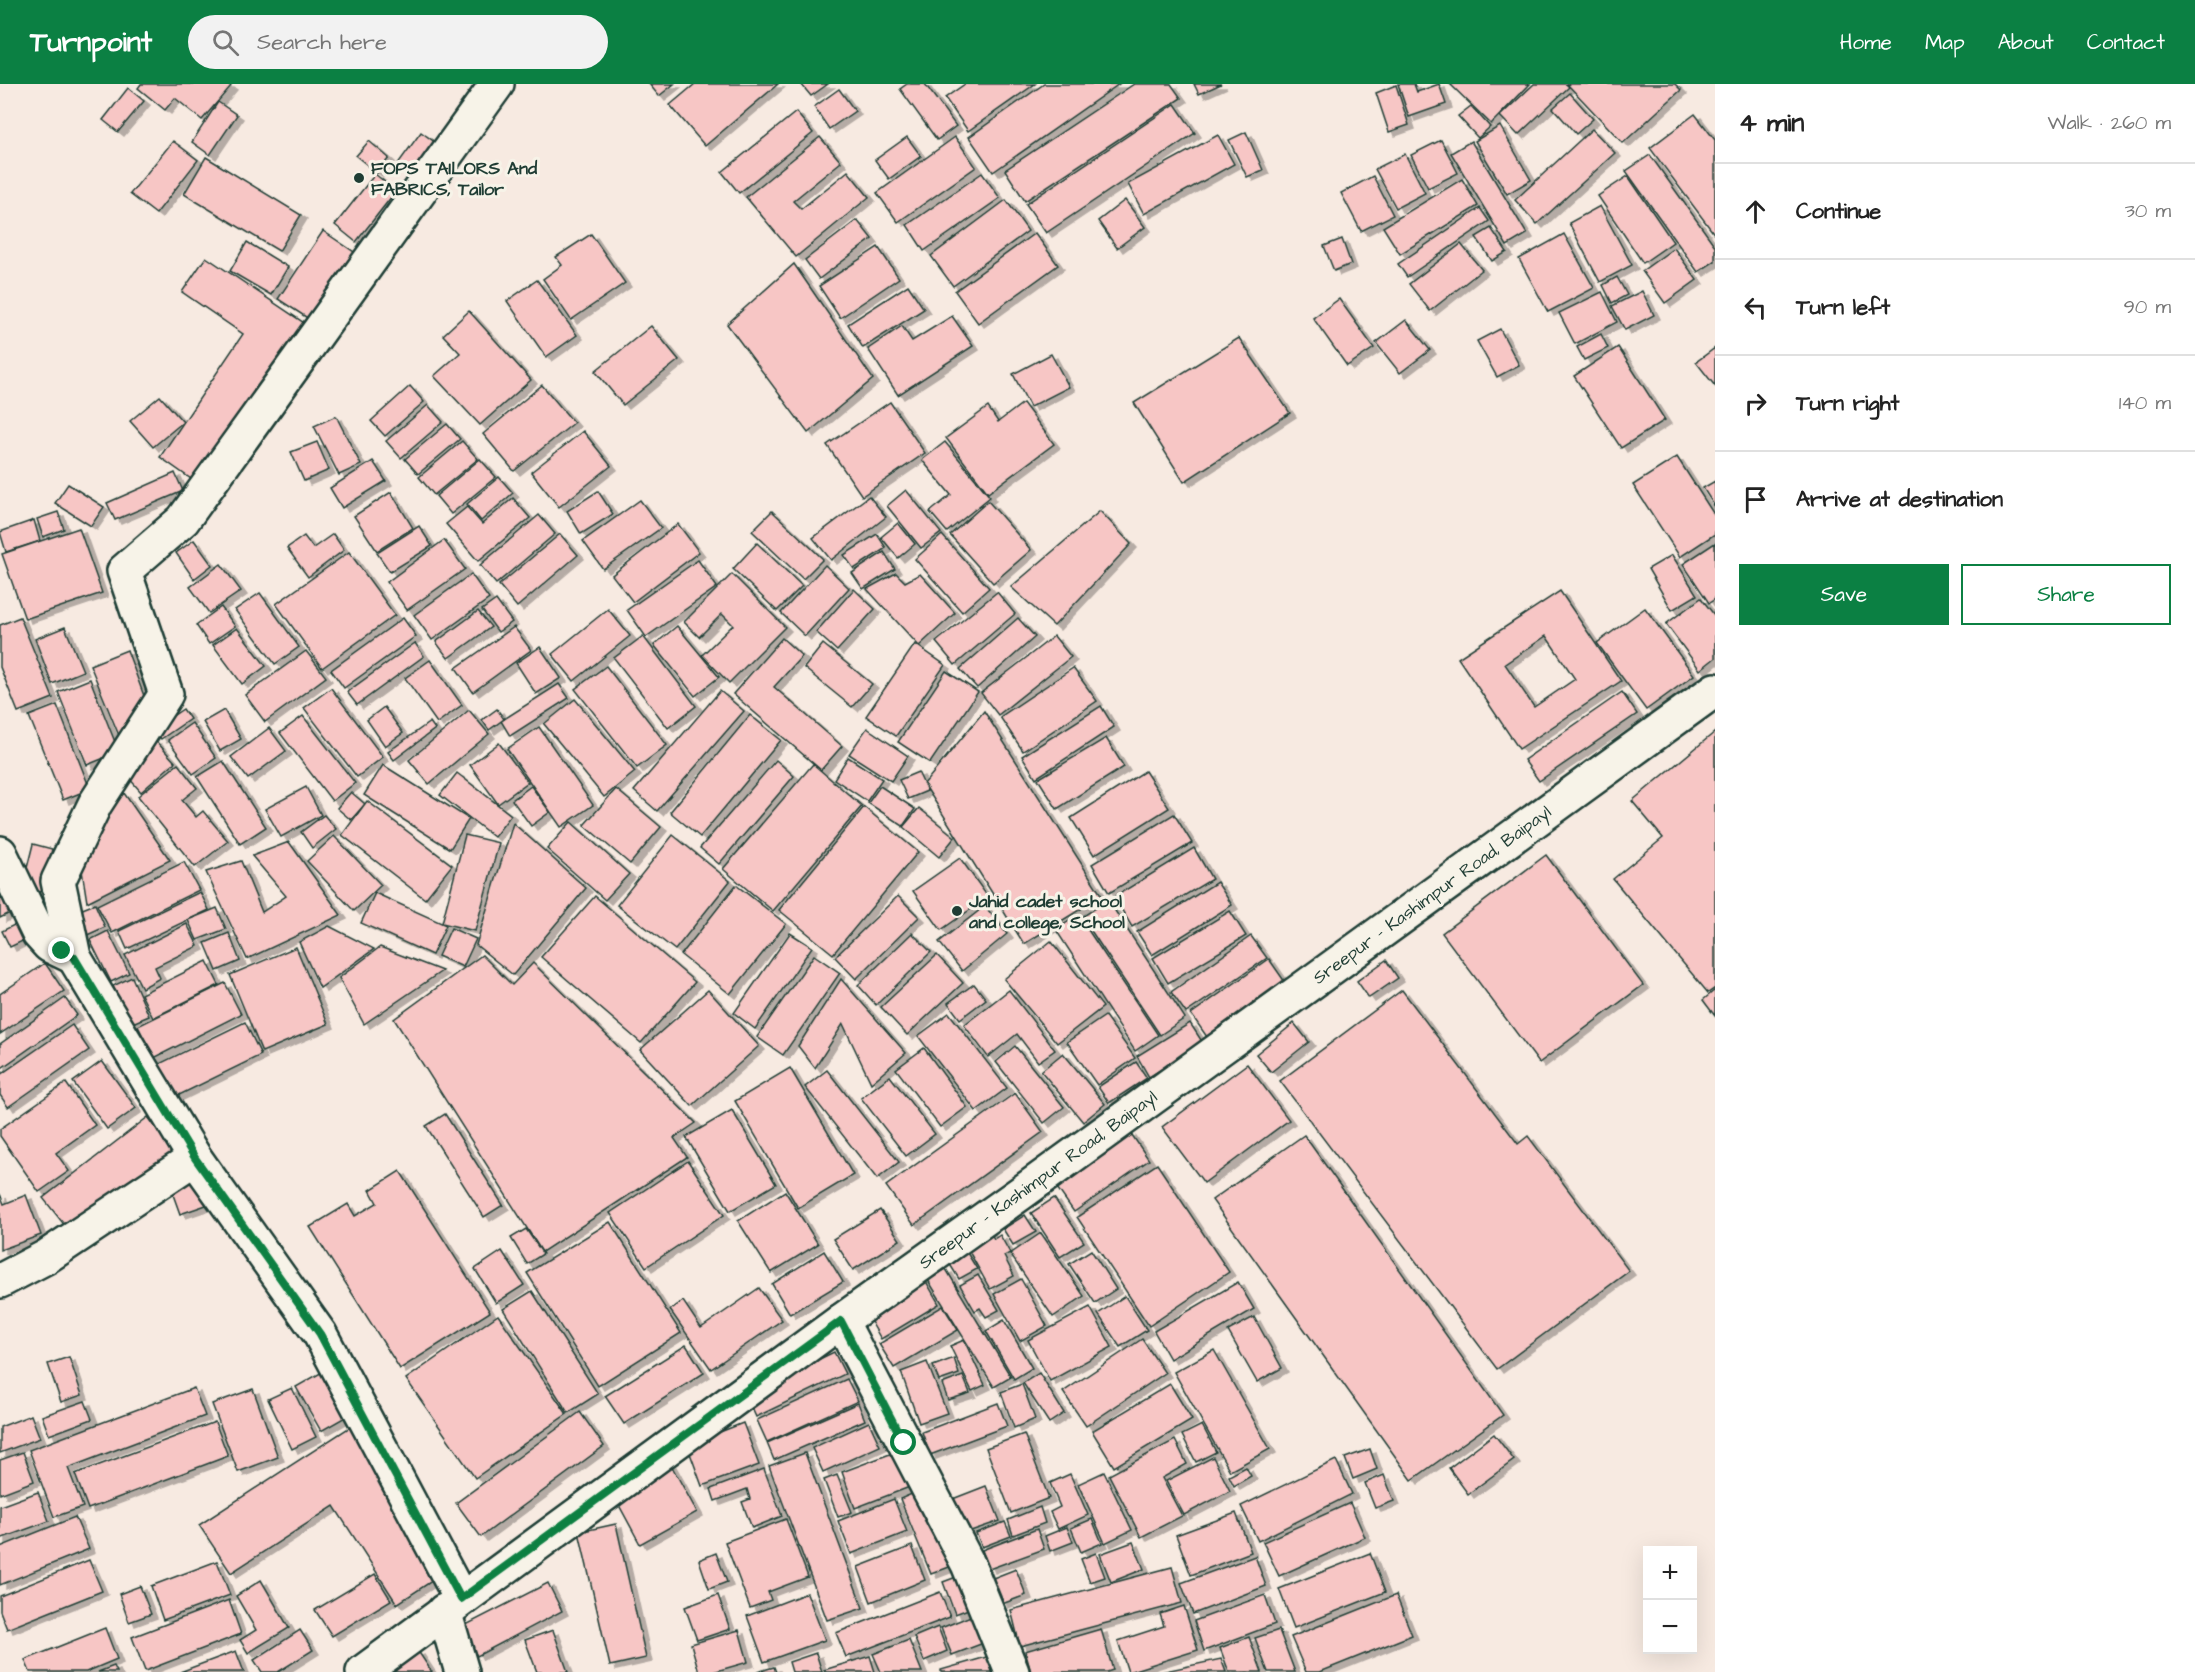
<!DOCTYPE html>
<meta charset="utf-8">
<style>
body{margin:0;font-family:"Architects Daughter",sans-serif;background:#f2f2f2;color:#222}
.controls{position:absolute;right:18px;bottom:18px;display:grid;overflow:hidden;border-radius:0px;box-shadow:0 6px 24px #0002}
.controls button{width:54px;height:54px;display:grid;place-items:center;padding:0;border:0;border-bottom:2px solid #e0e0e0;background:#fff;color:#222;font:30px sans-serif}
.stop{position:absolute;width:18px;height:18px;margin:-14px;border:4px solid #0b8043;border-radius:50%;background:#fff}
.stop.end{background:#0b8043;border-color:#fff;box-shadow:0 2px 6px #0008}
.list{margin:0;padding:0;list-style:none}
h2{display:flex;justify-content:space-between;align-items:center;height:78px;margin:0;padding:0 24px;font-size:26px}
h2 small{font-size:20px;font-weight:400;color:#767676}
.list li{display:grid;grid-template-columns:39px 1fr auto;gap:18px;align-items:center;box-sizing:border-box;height:96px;padding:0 24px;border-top:2px solid #e0e0e0}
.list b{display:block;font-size:22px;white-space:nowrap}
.list em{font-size:20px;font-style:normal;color:#767676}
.actions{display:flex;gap:12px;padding:18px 24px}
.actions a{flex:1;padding:14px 0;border:2px solid #0b8043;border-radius:0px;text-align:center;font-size:21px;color:#0b8043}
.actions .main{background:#0b8043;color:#fff}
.icon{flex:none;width:33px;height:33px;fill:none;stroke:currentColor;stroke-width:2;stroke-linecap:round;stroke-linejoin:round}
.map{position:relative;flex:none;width:1715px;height:1588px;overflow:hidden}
header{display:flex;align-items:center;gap:36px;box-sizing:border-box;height:84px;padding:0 30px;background:#0b8043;color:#fff}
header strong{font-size:28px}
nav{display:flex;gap:33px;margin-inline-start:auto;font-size:21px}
.search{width:420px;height:54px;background:#f2f2f2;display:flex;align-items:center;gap:15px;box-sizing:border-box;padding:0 21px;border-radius:33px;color:#767676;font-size:22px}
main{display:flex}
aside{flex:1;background:#fff}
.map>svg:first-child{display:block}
</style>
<header>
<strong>Turnpoint</strong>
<div class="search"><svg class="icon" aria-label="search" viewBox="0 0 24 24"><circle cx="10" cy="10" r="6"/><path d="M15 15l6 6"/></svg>Search here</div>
<nav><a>Home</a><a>Map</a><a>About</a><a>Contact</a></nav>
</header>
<main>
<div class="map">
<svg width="1715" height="1588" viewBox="0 0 1715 1588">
<defs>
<filter id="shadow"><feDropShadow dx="6" dy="4" stdDeviation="0" flood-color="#0004"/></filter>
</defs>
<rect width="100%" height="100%" fill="#f7eae1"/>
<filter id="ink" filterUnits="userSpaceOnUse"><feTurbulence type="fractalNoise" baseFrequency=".0167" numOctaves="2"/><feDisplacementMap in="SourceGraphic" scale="12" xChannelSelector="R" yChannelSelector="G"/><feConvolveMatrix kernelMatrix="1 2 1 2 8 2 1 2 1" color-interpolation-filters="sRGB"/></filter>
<g filter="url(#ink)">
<g fill="#f7c6c5" stroke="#1f3d34" stroke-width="1.5" fill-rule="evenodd" filter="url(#shadow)">
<path d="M141 0H228L231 2 202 36 175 14 165 26 138 4Z"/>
<path d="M649 0H674L659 12Z"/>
<path d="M695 0H778L705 62 670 21Z"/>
<path d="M801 0H828L811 12Z"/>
<path d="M907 0H925L956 42 937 56 900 5Z"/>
<path d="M965 0H1035L968 47 945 14Z"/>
<path d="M1044 0H1119L993 88 969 53Z"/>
<path d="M1134 0H1171L1181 14 1025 117 1005 86Z"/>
<path d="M1194 0H1221L1199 10Z"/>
<path d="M1398 0H1414L1417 8 1439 0 1446 20 1409 33Z"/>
<path d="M1450 0H1530L1491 40Z"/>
<path d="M1534 0H1566L1569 3 1518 51 1500 32Z"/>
<path d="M1567 0H1675L1681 6 1623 59Z"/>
<path d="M1396 1 1409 41 1389 48 1376 9Z"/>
<path d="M128 4 144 17 118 48 103 36Z"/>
<path d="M839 5 855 27 829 45 814 23Z"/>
<path d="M1570 9 1593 35 1576 50 1553 24Z"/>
<path d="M218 18 237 31 210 71 192 58Z"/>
<path d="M1175 20 1195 49 1046 149 1026 120Z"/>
<path d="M1471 22 1490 43 1478 54 1458 32Z"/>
<path d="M796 28 813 49 739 109 722 88Z"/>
<path d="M1695 30 1715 56V151L1650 64Z"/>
<path d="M1500 42 1531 96 1507 110 1475 57Z"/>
<path d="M1592 45 1615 69 1537 140 1515 116Z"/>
<path d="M421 48 436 59 412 92 397 81Z"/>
<path d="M1246 48 1263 86 1247 93 1229 56Z"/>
<path d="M1218 51 1234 80 1144 130 1128 100Z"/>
<path d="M820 53 841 78 793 117 801 125 848 87 869 113 796 173 746 113Z"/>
<path d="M907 53 921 72 889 95 875 76Z"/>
<path d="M955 53 976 83 898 138 877 109Z"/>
<path d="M1441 56 1458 89 1428 104 1411 71Z"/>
<path d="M173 57 198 76 156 130 130 110Z"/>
<path d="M369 57 389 74 377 89 356 72Z"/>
<path d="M1471 57 1527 150 1507 162 1451 69Z"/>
<path d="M1405 70 1425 109 1396 124 1375 85Z"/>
<path d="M1650 71 1715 162V177L1698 188 1626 87Z"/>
<path d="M206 73 301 131 279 167 184 110Z"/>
<path d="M982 89 1000 114 924 167 907 141Z"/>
<path d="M375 90 396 107 356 158 335 141Z"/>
<path d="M1373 92 1393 131 1361 147 1341 109Z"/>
<path d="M1628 92 1673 158 1643 179 1598 112Z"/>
<path d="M1462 95 1478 122 1400 170 1383 143Z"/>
<path d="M1006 116 1028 147 953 202 931 172Z"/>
<path d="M1125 116 1145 143 1117 164 1098 137Z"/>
<path d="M1600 122 1632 181 1600 198 1569 139Z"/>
<path d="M1480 124 1489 137 1407 193 1398 180Z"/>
<path d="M857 136 872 155 819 195 805 176Z"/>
<path d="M1491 144 1507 168 1492 177 1476 153Z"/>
<path d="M323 147 357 170 312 237 278 215Z"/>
<path d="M1035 149 1058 181 978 239 955 207Z"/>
<path d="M591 150 625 199 571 236 543 195 562 181 556 173Z"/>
<path d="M1564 150 1594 204 1548 228 1519 175Z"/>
<path d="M1342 155 1351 180 1334 187 1324 162Z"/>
<path d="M247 158 288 183 271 211 230 187Z"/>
<path d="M1461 160 1482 186 1430 227 1409 200Z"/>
<path d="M878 163 899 194 840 234 819 202Z"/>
<path d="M1674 164 1697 196 1665 219 1642 187Z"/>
<path d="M206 173 310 243 201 402 160 373 243 250 182 208Z"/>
<path d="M794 180 873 295 808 349 727 240Z"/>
<path d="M1617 193 1627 211 1612 219 1603 201Z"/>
<path d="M537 196 577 251 546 273 507 217Z"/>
<path d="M908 201 924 225 863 264 848 240Z"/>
<path d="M1642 207 1654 231 1625 246 1612 222Z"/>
<path d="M1602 208 1617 238 1575 260 1559 229Z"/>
<path d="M1339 215 1374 264 1347 282 1313 234Z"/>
<path d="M469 227 531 296 480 341 434 292 460 269 443 251Z"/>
<path d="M952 232 973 262 898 311 868 265 902 242 912 257Z"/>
<path d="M1406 236 1430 266 1400 289 1376 259Z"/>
<path d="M651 242 679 276 623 321 595 287Z"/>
<path d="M1500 245 1519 281 1497 293 1477 257Z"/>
<path d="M1601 250 1608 264 1584 276 1577 263Z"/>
<path d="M1239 254 1290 329 1184 398 1134 319Z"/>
<path d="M1618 263 1665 336 1621 364 1574 292Z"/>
<path d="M1715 264V302L1696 278Z"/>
<path d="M1051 270 1069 303 1030 323 1013 290Z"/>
<path d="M542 301 574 339 514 387 483 350Z"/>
<path d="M410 302 424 318 385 352 371 337Z"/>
<path d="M160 312 183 338 153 363 130 337Z"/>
<path d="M890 318 925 369 862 412 827 361Z"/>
<path d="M1023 319 1054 360 988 409 946 354 988 323 998 338Z"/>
<path d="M428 321 443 338 401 374 386 357Z"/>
<path d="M336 332 361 381 339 391 314 342Z"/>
<path d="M447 340 460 355 418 390 405 375Z"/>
<path d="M583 347 611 382 559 423 531 388Z"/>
<path d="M462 357 478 375 434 411 419 393Z"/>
<path d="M317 358 329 386 304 397 291 368Z"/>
<path d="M945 358 990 413 947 448 930 428 951 411 922 376Z"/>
<path d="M1677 373 1715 432V450L1680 473 1633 401Z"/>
<path d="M480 375 496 393 451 430 436 412Z"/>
<path d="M373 377 386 397 342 424 330 404Z"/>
<path d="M175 389 183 407 115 436 107 419Z"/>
<path d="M499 393 513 409 481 437 467 420Z"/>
<path d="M1715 397V423L1703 404Z"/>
<path d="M68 400 104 423 91 442 55 419Z"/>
<path d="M906 406 941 449 921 464 887 422Z"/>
<path d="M598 407 613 430 581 450 567 427Z"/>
<path d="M391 408 413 444 377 467 354 432Z"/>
<path d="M869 412 886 433 831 476 813 454Z"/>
<path d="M513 414 530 434 478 477 446 440 467 423 482 440Z"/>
<path d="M640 416 661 444 603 485 583 457Z"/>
<path d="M988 417 1031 466 993 499 950 451Z"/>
<path d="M772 427 823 475 803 495 752 447Z"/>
<path d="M1100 427 1131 460 1054 542 1011 503Z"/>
<path d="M58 428 64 445 43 453 37 435Z"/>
<path d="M539 431 555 450 496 500 480 481Z"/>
<path d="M34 436 40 457 6 468 0 448Z"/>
<path d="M898 439 915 460 898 474 881 453Z"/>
<path d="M678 440 699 468 633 518 612 491Z"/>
<path d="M419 442 432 462 390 488 377 469Z"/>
<path d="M79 444 102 509 25 535 2 470Z"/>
<path d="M333 450 344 466 308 493 287 464 304 452 313 464Z"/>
<path d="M560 450 578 471 517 523 499 501Z"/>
<path d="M877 450 886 464 854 485 844 471Z"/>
<path d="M942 451 989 504 962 528 915 475Z"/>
<path d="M194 456 212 481 194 495 176 469Z"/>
<path d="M444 456 465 485 407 526 387 498Z"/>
<path d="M757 459 802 502 777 527 733 485Z"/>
<path d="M1715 459V515L1709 519 1683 480Z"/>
<path d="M349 468 395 531 322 584 276 520Z"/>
<path d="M884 468 895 485 863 505 852 489Z"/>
<path d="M1672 471 1697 511 1672 526 1648 485Z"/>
<path d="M698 476 717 503 646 553 627 526Z"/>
<path d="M221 480 241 507 209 529 190 503Z"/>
<path d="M825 481 849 504 805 552 781 529Z"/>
<path d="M896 489 905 498 920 490 955 529 919 562 867 505Z"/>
<path d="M471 490 489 515 432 556 414 531Z"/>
<path d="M732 490 785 543 729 599 702 571 733 541 722 530 699 553 684 538Z"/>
<path d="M854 505 875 525 837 567 816 548Z"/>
<path d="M1560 507 1621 597 1519 665 1458 574ZM1546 552 1575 595 1534 623 1505 580Z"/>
<path d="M997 508 1015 530 955 581 936 558Z"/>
<path d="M260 509 299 563 275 580 235 526Z"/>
<path d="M1701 514 1715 532V574L1700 586 1666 540Z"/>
<path d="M496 516 512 538 498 548 482 526Z"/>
<path d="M221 523 235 542 209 560 196 541Z"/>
<path d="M1645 524 1694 591 1646 626 1597 559Z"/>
<path d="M608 525 630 552 574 597 552 570Z"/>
<path d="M478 527 491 543 448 574 436 558Z"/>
<path d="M20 533 53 614 18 628 0 583V541Z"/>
<path d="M403 534 416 552 344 604 331 586Z"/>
<path d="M1018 534 1035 553 977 604 960 585Z"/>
<path d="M677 542 719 593 695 612 654 561Z"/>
<path d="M65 543 83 587 52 600 35 555Z"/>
<path d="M514 543 531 566 473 608 456 584Z"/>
<path d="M237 544 266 582 242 600 213 561Z"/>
<path d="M643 552 696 622 668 644 614 574Z"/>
<path d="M1054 552 1071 573 998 631 981 609Z"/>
<path d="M782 554 802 572 774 603 842 662 821 686 733 610Z"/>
<path d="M415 559 424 572 357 621 347 608Z"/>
<path d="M823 560 872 600 852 623 804 584Z"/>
<path d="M915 560 945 581 896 652 866 632Z"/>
<path d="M540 563 561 594 536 610 516 579Z"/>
<path d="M127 566 147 620 120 654 90 581Z"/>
<path d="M306 567 326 593 265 638 245 611Z"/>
<path d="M430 576 462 621 437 639 405 594Z"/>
<path d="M606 582 667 661 637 684 575 605Z"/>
<path d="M1073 584 1097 617 1023 667 1000 633Z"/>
<path d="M946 587 978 608 930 679 898 658Z"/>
<path d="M90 595 119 668 87 681 58 608Z"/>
<path d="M559 600 569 614 510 652 501 637Z"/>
<path d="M331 604 383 673 357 693 304 624Z"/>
<path d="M720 607 744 627 657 727 634 707Z"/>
<path d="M1622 608 1637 630 1539 697 1524 676Z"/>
<path d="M575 615 635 688 604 713 544 640Z"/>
<path d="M57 621 90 705 63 716 29 632Z"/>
<path d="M1101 622 1114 643 1036 694 1022 672Z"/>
<path d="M384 623 403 649 385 662 367 636Z"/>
<path d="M183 625 190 635 161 655 155 644Z"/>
<path d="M497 625 504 635 489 646 482 636Z"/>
<path d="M224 626 241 655 220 667 203 638Z"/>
<path d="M469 626 489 650 429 700 409 676Z"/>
<path d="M984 627 1102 812 1024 860 924 700Z"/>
<path d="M750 631 781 656 700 753 670 728Z"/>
<path d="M303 632 355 699 332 717 280 649Z"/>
<path d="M430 638 435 645 394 676 388 668Z"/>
<path d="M192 639 216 674 193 690 168 656Z"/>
<path d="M539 643 593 721 561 743 507 665Z"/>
<path d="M269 644 286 667 248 695 231 673Z"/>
<path d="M867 644 908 672 891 697 849 670Z"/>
<path d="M1715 648V904L1708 909 1613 795 1663 754 1632 717Z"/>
<path d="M1106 654 1124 683 1057 725 1038 695Z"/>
<path d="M155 656 175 678 141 708 122 686Z"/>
<path d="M499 659 528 698 498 720 470 681Z"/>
<path d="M848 673 882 695 867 717 834 695Z"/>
<path d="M776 676 794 692 719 780 700 764Z"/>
<path d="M223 677 266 743 240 760 197 693Z"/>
<path d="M178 680 197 704 182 716 196 733 203 727 228 757 195 783 138 712Z"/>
<path d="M813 680 862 722 773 827 723 785Z"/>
<path d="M383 681 469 735 450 765 364 711Z"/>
<path d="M1145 687 1169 724 1094 771 1071 734Z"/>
<path d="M918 688 927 707 908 715 899 696Z"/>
<path d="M457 689 511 731 494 753 440 711Z"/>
<path d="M531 702 550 728 531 742 512 716Z"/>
<path d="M880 702 915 725 903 742 868 719Z"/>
<path d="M306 703 321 731 281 753 265 725Z"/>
<path d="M616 705 661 743 630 780 584 741Z"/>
<path d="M351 708 365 720 351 736 337 724Z"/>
<path d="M124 709 170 776 87 818 81 780 96 740Z"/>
<path d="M367 717 452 781 425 815 342 751Z"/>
<path d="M864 723 918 768 833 870 779 826Z"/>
<path d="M919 724 955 753 939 773 903 743Z"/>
<path d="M1174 730 1192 759 1109 809 1092 780Z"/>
<path d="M324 731 336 745 312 764 301 748Z"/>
<path d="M571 738 629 790 605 816 547 765Z"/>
<path d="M513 739 586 804 513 891 476 861Z"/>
<path d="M465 751 499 759 475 847 442 839Z"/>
<path d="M673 751 730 797 675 866 617 821Z"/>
<path d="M334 752 381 801 354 827 307 777Z"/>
<path d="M289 758 341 831 247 875 206 788 241 777 262 828 286 812 252 772Z"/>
<path d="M33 760 52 765 42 808 22 804Z"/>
<path d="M1194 764 1212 795 1132 843 1114 813Z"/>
<path d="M1546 771 1643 901 1539 979 1442 849Z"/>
<path d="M960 774 988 813 941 846 913 807Z"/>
<path d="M184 778 199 806 112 849 97 821Z"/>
<path d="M1217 798 1232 821 1152 871 1137 848Z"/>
<path d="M736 801 786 840 730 910 681 871Z"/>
<path d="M0 803 20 824 0 834Z"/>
<path d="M200 808 209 826 127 865 119 847Z"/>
<path d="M375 809 446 841 432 871 361 839Z"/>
<path d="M595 812 695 898 641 959 541 873Z"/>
<path d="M898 812 919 833 856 895 835 873Z"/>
<path d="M1108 816 1185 934 1160 951 1082 833Z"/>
<path d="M95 820 105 843 85 852 75 828Z"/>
<path d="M985 822 1007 850 962 887 939 858Z"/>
<path d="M217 824 226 845 197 856 188 836Z"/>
<path d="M1230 827 1246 852 1168 899 1153 874Z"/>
<path d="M1078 831 1158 951 1135 967 1056 846Z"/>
<path d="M26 835 35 851 10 863 2 847Z"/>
<path d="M187 840 198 862 155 883 160 894 142 904 125 871Z"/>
<path d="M329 842 374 865 320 904 299 858Z"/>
<path d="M451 844 476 855 463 883 438 872Z"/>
<path d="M108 847 129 889 111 898 90 856Z"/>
<path d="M229 849 240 877 217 887 205 859Z"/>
<path d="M790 849 812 863 755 945 734 929Z"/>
<path d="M912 849 931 868 876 921 858 901Z"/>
<path d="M1251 852 1267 874 1186 929 1171 908Z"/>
<path d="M1051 857 1103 923 1057 959 1004 895Z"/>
<path d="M296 863 328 940 262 968 230 891Z"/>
<path d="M380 863 442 887 364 940 339 894Z"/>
<path d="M482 871 512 901 533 879 696 1039 674 1054 687 1073 542 1168 394 935Z"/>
<path d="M814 871 840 889 783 971 757 953Z"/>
<path d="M937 871 963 899 907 951 881 923Z"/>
<path d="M1269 875 1285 898 1207 953 1191 930Z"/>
<path d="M1386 876 1398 894 1369 914 1357 897Z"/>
<path d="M207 877 219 901 153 934 141 910Z"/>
<path d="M45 879 64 907 0 950V910Z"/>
<path d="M132 893 149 932 130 940 113 902Z"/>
<path d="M841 895 906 969 871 999 843 940 815 984 798 962Z"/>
<path d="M225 899 241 930 154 974 138 942Z"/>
<path d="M974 900 986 915 960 935 948 919Z"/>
<path d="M708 906 759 962 692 1022 640 966Z"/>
<path d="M1009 906 1055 966 1038 978 1017 950 988 973 964 941Z"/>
<path d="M1402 906 1518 1060 1528 1052 1629 1187 1497 1285 1280 997Z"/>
<path d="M1715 906V932L1703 916Z"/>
<path d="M65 914 77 931 0 985V960Z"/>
<path d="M949 929 1007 1004 976 1027 918 952Z"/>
<path d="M1105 932 1135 974 1097 1001 1067 958Z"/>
<path d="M245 938 261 971 171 1015 155 982Z"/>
<path d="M1190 939 1203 959 1149 993 1137 972Z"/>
<path d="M1294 939 1309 958 1271 988 1256 970Z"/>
<path d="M72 941 89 966 8 1023 0 1011V991Z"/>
<path d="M1015 962 1064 1023 1044 1039 996 978Z"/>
<path d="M924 964 967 1023 940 1043 896 985Z"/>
<path d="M1063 969 1105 1020 1083 1038 1041 987Z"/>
<path d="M102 977 136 1024 107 1045 73 998Z"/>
<path d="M1136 978 1147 994 1109 1019 1098 1003Z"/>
<path d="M1247 980 1289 1036 1204 1099 1162 1043Z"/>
<path d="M790 984 853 1091 798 1124 735 1017Z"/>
<path d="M827 986 899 1078 877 1095 805 1003Z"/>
<path d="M890 992 935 1050 906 1072 861 1014Z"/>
<path d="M66 999 95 1041 56 1069 69 1087 39 1108 0 1052V1045Z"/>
<path d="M1015 1009 1043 1048 914 1141 886 1102Z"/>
<path d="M732 1026 776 1100 730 1127 686 1053Z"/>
<path d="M445 1030 503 1121 484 1133 426 1042Z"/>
<path d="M148 1033 174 1067 70 1148 43 1114Z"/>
<path d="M1130 1048 1149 1076 1074 1128 1055 1101Z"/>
<path d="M1304 1051 1503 1331 1412 1396 1212 1116Z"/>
<path d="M688 1077 724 1131 646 1183 610 1129Z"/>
<path d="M1157 1080 1229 1188 1149 1242 1077 1133Z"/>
<path d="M400 1087 490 1228 400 1285 310 1143 348 1120 355 1132 377 1119 370 1106Z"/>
<path d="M204 1094 212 1119 180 1130 171 1105Z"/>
<path d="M785 1107 818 1160 771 1189 738 1137Z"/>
<path d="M0 1110 4 1120 26 1111 41 1151 0 1166Z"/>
<path d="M1054 1114 1084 1158 1060 1173 1031 1129Z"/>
<path d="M880 1126 900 1156 853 1186 833 1155Z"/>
<path d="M1025 1131 1036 1148 1013 1161 1003 1145Z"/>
<path d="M610 1138 681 1249 598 1302 527 1189Z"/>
<path d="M526 1145 543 1170 527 1180 511 1154Z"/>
<path d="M989 1146 994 1155 1000 1151 1010 1169 1004 1172 1014 1192 990 1205 965 1160Z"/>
<path d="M1041 1149 1084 1212 1053 1233 1010 1170Z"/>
<path d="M964 1164 977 1185 959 1195 946 1174Z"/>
<path d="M1091 1166 1116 1205 1095 1219 1069 1180Z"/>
<path d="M502 1167 524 1201 496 1219 475 1185Z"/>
<path d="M824 1167 843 1198 790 1230 772 1200Z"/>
<path d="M946 1185 1011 1293 994 1303 928 1196Z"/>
<path d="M978 1191 999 1226 986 1233 980 1224 975 1227 960 1201Z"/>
<path d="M924 1194 939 1220 881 1255 866 1229Z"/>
<path d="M1021 1195 1047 1242 1020 1257 994 1210Z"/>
<path d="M1238 1198 1254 1225 1170 1275 1154 1247Z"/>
<path d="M759 1204 782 1236 711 1285 670 1226 683 1217 701 1244Z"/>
<path d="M532 1207 598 1310 568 1329 503 1225Z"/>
<path d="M1125 1212 1147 1246 1120 1263 1098 1230Z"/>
<path d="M943 1222 958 1246 894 1284 879 1260Z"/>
<path d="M1090 1223 1112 1263 1050 1297 1028 1256Z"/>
<path d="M498 1231 567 1330 475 1394 406 1295Z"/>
<path d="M1254 1233 1282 1284 1257 1298 1228 1247Z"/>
<path d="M1004 1236 1032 1284 1014 1295 986 1247Z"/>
<path d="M1142 1255 1165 1289 1086 1342 1063 1308Z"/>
<path d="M964 1256 985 1301 972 1307 950 1262Z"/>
<path d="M686 1261 704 1289 624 1340 605 1312Z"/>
<path d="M1214 1266 1270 1365 1230 1387 1174 1288Z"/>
<path d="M834 1268 845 1290 756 1333 746 1311Z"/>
<path d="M69 1273 82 1311 61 1318 48 1280Z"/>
<path d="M954 1274 959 1290 939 1297 933 1282Z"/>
<path d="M927 1278 947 1329 919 1339 901 1288Z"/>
<path d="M324 1287 349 1331 321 1347 296 1303Z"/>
<path d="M1039 1289 1064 1329 1049 1339 1023 1299Z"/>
<path d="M963 1292 970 1309 948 1316 942 1300Z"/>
<path d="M847 1295 858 1317 767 1358 757 1336Z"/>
<path d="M1022 1300 1035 1335 1014 1344 1001 1308Z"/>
<path d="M1170 1300 1192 1336 1114 1383 1092 1347Z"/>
<path d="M194 1304 205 1332 68 1384 83 1423 54 1433 29 1366Z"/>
<path d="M292 1304 316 1353 292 1365 268 1315Z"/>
<path d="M253 1305 278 1373 238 1388 212 1320Z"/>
<path d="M85 1317 92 1335 49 1351 42 1332Z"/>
<path d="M858 1319 865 1336 774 1376 767 1359Z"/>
<path d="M998 1319 1007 1342 930 1371 922 1348Z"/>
<path d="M580 1328 604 1362 481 1453 456 1419Z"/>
<path d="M31 1331 40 1354 0 1369V1343Z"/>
<path d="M215 1338 228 1372 88 1425 75 1390Z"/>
<path d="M869 1338 880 1362 823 1388 812 1364Z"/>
<path d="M743 1339 759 1381 702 1402 687 1361Z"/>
<path d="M1202 1341 1216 1368 1196 1378 1182 1351Z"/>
<path d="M350 1343 444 1489 397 1520 334 1422 231 1489 199 1441Z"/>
<path d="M1024 1350 1049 1414 1011 1429 986 1364Z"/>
<path d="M1494 1350 1514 1376 1468 1410 1449 1384Z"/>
<path d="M1175 1356 1187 1380 1162 1394 1182 1432 1141 1453 1109 1391Z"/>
<path d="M906 1364 920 1399 855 1424 842 1388Z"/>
<path d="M1370 1365 1377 1385 1353 1395 1345 1374Z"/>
<path d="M23 1368 34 1397 0 1410V1376Z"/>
<path d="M805 1369 863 1524 827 1536 769 1382Z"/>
<path d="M1213 1373 1230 1407 1184 1431 1166 1397Z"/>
<path d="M1336 1376 1352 1410 1258 1457 1241 1422Z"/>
<path d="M670 1379 697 1428 640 1460 613 1410Z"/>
<path d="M1246 1383 1251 1392 1234 1402 1229 1392Z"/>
<path d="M764 1385 782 1432 752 1444 742 1418 750 1415 747 1405 715 1417 711 1405Z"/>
<path d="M1104 1388 1132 1446 1105 1459 1078 1400Z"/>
<path d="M1070 1390 1088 1431 1058 1445 1050 1428 1060 1423 1050 1399Z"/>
<path d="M837 1391 852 1428 838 1433 824 1396Z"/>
<path d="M1384 1391 1394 1417 1375 1424 1365 1399Z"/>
<path d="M986 1402 1000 1437 962 1450 950 1416Z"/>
<path d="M926 1404 957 1480 931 1490 900 1415Z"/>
<path d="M38 1408 49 1437 0 1455V1422Z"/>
<path d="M894 1415 907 1448 851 1470 838 1437Z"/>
<path d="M1350 1419 1365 1453 1279 1492 1263 1458Z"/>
<path d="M1040 1423 1045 1439 1013 1451 1008 1436Z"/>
<path d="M1236 1429 1251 1468 1191 1491 1176 1451Z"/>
<path d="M75 1433 89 1465 0 1501V1463Z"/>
<path d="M786 1435 808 1493 768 1508 771 1516 750 1524 725 1458Z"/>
<path d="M1092 1435 1102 1459 1081 1468 1071 1444Z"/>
<path d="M1005 1438 1011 1452 982 1463 976 1449Z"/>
<path d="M616 1440 646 1574 610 1582 579 1448Z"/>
<path d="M1067 1443 1073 1458 1050 1467 1045 1452Z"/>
<path d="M1037 1445 1044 1465 989 1485 982 1466Z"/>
<path d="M1133 1458 1144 1485 1111 1498 1100 1470Z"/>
<path d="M912 1462 925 1496 871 1518 858 1483Z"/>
<path d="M716 1469 727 1498 709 1505 699 1476Z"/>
<path d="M1096 1469 1105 1493 1090 1498 1081 1475Z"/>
<path d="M1370 1469 1385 1508 1294 1544 1279 1505Z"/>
<path d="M1255 1472 1266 1502 1193 1530 1181 1499Z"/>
<path d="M89 1476 102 1507 7 1545 0 1527V1512Z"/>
<path d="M217 1477 230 1511 163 1536 151 1502Z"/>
<path d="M1172 1483 1182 1519 1020 1562 1011 1526Z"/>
<path d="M1016 1485 1026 1511 1002 1520 993 1494Z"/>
<path d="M967 1489 979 1521 955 1530 943 1498Z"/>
<path d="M375 1490 391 1516 332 1552 315 1526Z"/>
<path d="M261 1496 289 1544 248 1569 240 1556 256 1546 236 1512Z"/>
<path d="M548 1499 562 1527 477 1572 462 1543Z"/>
<path d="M140 1502 151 1530 129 1538 119 1510Z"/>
<path d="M940 1508 950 1533 846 1573 836 1549Z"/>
<path d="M807 1509 825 1556 764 1578 747 1532Z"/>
<path d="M718 1511 730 1545 697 1556 685 1523Z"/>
<path d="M1265 1511 1275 1540 1204 1567 1194 1537Z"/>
<path d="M1396 1511 1412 1551 1320 1588H1306L1291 1553Z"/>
<path d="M229 1516 241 1550 145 1587 132 1553Z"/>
<path d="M1184 1522 1198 1566 1128 1588 1118 1557 1164 1542 1160 1530Z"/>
<path d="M983 1527 994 1555 952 1571 941 1544Z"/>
<path d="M938 1543 947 1567 924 1577 914 1553Z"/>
<path d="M105 1544 117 1575 86 1588H30L25 1576Z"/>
<path d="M1101 1545 1113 1586 1107 1588H1031L1025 1567Z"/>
<path d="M300 1546 313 1566 278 1588H262L254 1576Z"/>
<path d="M553 1546 568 1588H537L525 1556Z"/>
<path d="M739 1546 748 1578 713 1588H699L691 1560Z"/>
<path d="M1279 1546 1295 1588H1268L1255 1554Z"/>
<path d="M1249 1553 1262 1588H1229L1220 1564Z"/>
<path d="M909 1556 922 1588H881L873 1570Z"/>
<path d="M236 1567 244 1588H180Z"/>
<path d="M418 1567 432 1588H385Z"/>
<path d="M816 1569 822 1588H792L789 1578Z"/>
<path d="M997 1570 1002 1588H941V1586Z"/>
<path d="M870 1572 875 1588H825L824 1586Z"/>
<path d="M1221 1575 1226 1588H1161Z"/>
<path d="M114 1582 117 1588H98Z"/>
<path d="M774 1583 776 1588H757Z"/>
</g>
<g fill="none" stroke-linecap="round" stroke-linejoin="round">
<defs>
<g id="minor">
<path d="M0 769 39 850 49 861 74 873"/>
<path d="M0 1197 46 1173 195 1074"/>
<path d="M841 1237 968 1480 1012 1588"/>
<path d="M461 1515 320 1250 195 1074 74 873 58 797 95 720 166 610 124 487 183 436 497 0"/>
<path d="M444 1527 462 1588"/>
</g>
<path id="tertiary" d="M363 1588 841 1237 1021 1109 1715 606"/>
</defs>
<use href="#minor" stroke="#1f3d34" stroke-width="38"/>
<use href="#tertiary" stroke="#1f3d34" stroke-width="38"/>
<use href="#minor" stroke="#f7f3e8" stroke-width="33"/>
<use href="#tertiary" stroke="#f7f3e8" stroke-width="33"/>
</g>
</g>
<g fill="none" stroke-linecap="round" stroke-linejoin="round" filter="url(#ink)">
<path stroke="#0b8043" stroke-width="8" d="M62 867 74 873 195 1074 320 1250 461 1515 841 1237 904 1359"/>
</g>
<g fill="#1f3d34" stroke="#f7f3e8" stroke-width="2">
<circle cx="359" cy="94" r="6"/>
<circle cx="957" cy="827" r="6"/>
</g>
<g text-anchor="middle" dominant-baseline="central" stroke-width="6" stroke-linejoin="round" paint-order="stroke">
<g font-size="18" font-weight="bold" fill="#1f3d34" stroke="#f7f3e8" text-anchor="start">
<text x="371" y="84">FOPS TAILORS And<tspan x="371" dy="21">FABRICS, Tailor</tspan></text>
<text x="969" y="817">Jahid cadet school<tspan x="969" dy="21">and college, School</tspan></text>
</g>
<g font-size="18" fill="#1f3d34" stroke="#f7f3e8">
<text transform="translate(1432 811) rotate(-36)">Sreepur - Kashimpur Road, Baipayl</text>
<text transform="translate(1038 1096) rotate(-36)">Sreepur - Kashimpur Road, Baipayl</text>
</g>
</g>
</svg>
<div class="controls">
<button>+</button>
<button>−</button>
</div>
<div class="stop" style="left:904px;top:1359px"></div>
<div class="stop end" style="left:62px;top:867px"></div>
</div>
<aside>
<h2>4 min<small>Walk · 260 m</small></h2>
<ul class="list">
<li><svg class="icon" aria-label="ahead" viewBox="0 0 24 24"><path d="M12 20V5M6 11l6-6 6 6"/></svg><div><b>Continue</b></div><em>30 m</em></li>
<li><svg class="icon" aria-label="left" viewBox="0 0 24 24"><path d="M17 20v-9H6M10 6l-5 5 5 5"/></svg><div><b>Turn left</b></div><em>90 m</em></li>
<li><svg class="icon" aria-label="right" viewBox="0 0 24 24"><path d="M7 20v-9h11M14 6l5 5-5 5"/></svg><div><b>Turn right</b></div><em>140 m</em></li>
<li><svg class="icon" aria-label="arrive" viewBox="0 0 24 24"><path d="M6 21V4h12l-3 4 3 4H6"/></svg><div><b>Arrive at destination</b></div></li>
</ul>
<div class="actions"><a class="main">Save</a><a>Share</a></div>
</aside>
</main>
